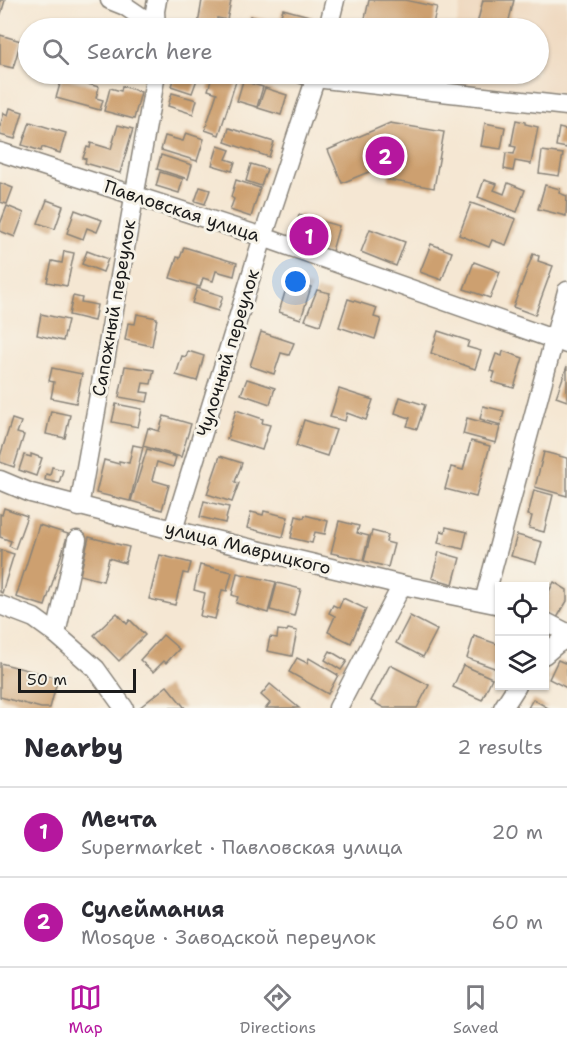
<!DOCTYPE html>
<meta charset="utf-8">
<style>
body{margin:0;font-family:"Shantell Sans",sans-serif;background:#f2f2f3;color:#2b2b33}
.controls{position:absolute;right:18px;bottom:18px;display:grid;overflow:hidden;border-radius:0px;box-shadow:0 2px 4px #0004}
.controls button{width:54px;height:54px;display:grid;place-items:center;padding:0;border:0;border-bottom:2px solid #e1e1e2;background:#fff;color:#2b2b33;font:30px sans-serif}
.scale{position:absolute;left:18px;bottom:15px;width:118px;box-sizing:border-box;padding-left:6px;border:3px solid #1c1c1c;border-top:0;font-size:16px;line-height:21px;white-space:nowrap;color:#1c1c1c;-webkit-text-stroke:4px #f7f3e8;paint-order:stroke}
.you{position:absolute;left:296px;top:282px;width:21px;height:21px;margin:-15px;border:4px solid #fff;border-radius:50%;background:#1a73e8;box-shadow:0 0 0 9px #1a73e833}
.badge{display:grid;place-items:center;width:39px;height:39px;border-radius:50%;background:#b5179e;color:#fff;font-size:20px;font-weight:700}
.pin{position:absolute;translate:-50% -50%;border:3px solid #fff;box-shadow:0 2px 6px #0006}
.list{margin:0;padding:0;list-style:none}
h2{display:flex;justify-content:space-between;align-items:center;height:78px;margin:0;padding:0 24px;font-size:26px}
h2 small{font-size:20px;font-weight:400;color:#7c7c81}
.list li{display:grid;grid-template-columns:39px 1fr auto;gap:18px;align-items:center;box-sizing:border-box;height:90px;padding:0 24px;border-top:2px solid #e1e1e2}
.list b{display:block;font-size:22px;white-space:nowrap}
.list p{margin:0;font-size:20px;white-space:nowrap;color:#7c7c81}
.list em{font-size:20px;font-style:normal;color:#7c7c81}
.icon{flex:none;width:33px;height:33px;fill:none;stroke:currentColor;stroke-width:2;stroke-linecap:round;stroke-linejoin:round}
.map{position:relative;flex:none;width:567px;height:708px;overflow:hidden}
.search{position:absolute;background:#fff;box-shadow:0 2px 4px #0004;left:18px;right:18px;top:18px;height:66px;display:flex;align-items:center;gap:15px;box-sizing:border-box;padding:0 21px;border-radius:33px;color:#7c7c81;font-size:22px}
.sheet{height:258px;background:#fff}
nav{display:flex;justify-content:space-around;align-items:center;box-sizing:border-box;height:84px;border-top:2px solid #e1e1e2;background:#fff;font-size:16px;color:#7c7c81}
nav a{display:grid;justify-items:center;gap:3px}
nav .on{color:#b5179e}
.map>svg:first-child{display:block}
</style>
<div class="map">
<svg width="567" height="708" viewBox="0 0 567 708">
<rect width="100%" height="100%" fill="#f7f3e8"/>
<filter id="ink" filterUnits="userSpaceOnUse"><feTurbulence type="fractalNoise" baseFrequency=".0167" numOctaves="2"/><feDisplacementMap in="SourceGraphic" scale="12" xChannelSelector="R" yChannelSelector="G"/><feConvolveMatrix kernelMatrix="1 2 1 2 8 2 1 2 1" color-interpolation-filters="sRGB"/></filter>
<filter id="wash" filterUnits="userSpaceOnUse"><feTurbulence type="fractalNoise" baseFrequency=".008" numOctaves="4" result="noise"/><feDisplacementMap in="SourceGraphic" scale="24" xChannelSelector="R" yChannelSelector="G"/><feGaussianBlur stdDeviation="1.35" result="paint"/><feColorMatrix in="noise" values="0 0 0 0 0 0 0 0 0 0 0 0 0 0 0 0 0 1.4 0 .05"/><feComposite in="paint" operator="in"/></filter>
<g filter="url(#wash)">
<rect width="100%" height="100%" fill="#f5e7d3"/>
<path fill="#eed6bb" d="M462 0H567V92L445 85 447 74H538V28H456Z"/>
<g id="blocks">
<g fill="#cda070">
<path d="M0 0H5L1 14H0Z"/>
<path d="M202 0 231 1 227 20 217 18 216 28 198 25Z"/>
<path d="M369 0H405L437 7 432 28H390L364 23Z"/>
<path d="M483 0H514L507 28H476Z"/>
<path d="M283 9 313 17 310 28H277Z"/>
<path d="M250 16 270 21 268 28H247Z"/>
<path d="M0 35 21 41 13 68 0 65Z"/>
<path d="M175 74H199L192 93 171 86Z"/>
<path d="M213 74H224L237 78 219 135 205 130 217 93 208 90Z"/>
<path d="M62 77 99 87 96 98 103 100 100 110 56 98Z"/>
<path d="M243 81 263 87 257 107 237 101Z"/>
<path d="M122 86 141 92 134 119 104 111 110 88 121 91Z"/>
<path d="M265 88 287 95 281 115 258 108Z"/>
<path d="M172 93 197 100 193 114 168 106Z"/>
<path d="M10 108 23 112 15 139 0 135V126L4 113 8 115Z"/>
<path d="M516 120 525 122V124L538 127 531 164 515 161 513 171 504 169 506 153 514 154 516 147 511 146Z"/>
<path d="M30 122 66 133 60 153 42 147 41 151 22 145Z"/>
<path d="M390 123 444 132 434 188 388 180 390 163 342 183 328 150Z"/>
<path d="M485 123 505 127 501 149 481 146Z"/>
<path d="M118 125 133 129 120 173 85 163 86 159 83 158 87 147 90 148 91 143 111 149Z"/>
<path d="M229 128 274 142 269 157 225 142Z"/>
<path d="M559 128 567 130V148L556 146Z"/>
<path d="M186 133 204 139 197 161 161 150 165 136 183 141Z"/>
<path d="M218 146 230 150 226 159 235 162 232 171 212 165Z"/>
<path d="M542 151 563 154 559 176 539 173Z"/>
<path d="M161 155 192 165 188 179 157 169Z"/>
<path d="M251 164 267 169 261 186 246 181Z"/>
<path d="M160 172 183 179 179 193 156 186Z"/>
<path d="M236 180 260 188 251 217 230 210 234 199 231 197Z"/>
<path d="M484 180 497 184 494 190 504 194 508 183 525 190 517 212 478 197Z"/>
<path d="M0 183 13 188 7 204 0 202Z"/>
<path d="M545 185 560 189 559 193 567 196 566 216 538 209Z"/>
<path d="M200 187 210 190 205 204 195 201Z"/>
<path d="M47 200 63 206 55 229 38 223Z"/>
<path d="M471 203 516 219 506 245 492 240 489 247 459 235Z"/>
<path d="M7 206 24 213 15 237 0 231V224Z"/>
<path d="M75 210 102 220 97 232 87 228 83 239 67 233Z"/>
<path d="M299 215 339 226 331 255 291 243Z"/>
<path d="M370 229 405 242 396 266 361 252Z"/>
<path d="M431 244 452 252 442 280 420 272Z"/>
<path d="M184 247 237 263 234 276 216 271 213 281 203 278 200 287 170 278 177 257 180 258Z"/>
<path d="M64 251 74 253 67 286 47 282 52 261 62 263Z"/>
<path d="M87 251 108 259 103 272 82 264Z"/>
<path d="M533 254 539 256 538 261 553 266 535 315 513 307Z"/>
<path d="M474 262 500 272 490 298 464 289Z"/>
<path d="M289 279 311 287 301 319 279 312Z"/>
<path d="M197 288 223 296 218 311 192 303Z"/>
<path d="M317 290 330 293 320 325 305 320Z"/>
<path d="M73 296 82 298 81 302 97 305 94 321 69 315Z"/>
<path d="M348 299 377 308 374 317 381 319 375 339 339 327Z"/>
<path d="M41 314 68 320 63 341 37 335Z"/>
<path d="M137 314 157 318 152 346 125 340 128 323 135 324Z"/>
<path d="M438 331 469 341 467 347 481 351 475 369 431 353Z"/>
<path d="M261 332 294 343 289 355 281 353 274 374 250 366Z"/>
<path d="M188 351 204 356 197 381 176 375 182 356 186 357Z"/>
<path d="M503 351 523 358 514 388 492 382 495 372 490 371 496 354 502 356Z"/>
<path d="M125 366 154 370 151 384 143 383 141 392 149 393 147 402 119 397Z"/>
<path d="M567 366V401L556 397Z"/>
<path d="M52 368 82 374 76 403 51 398 54 382 49 381Z"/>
<path d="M247 379 275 388 270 404 241 394Z"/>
<path d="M339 389 373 400 366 420 347 413 345 421 330 417Z"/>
<path d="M400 397 425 405 417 429 407 426 410 418 395 413Z"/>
<path d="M116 404 142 409 138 427 112 422Z"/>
<path d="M483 406 504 411 501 425 480 419Z"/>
<path d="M236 410 263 419 262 423 270 425 262 450 227 439Z"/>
<path d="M51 411 70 415 65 438 46 434Z"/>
<path d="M164 416 191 424 181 457 143 446 148 428 159 431Z"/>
<path d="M467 418 500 427 496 443 463 434Z"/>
<path d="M12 419 21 422 17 433 24 435 14 467 0 462V456Z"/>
<path d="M304 420 336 430 327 456 296 446Z"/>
<path d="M471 441 490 446 476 497 445 489 451 467 463 470Z"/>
<path d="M133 445 143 447 130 501 96 493 104 460 119 464V461L129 463Z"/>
<path d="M147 449 176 457 173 467 157 462 152 480 169 485 162 510 131 501Z"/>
<path d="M544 452 567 458V496L535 487Z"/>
<path d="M31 454 42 458 36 476 19 470 24 455 31 457Z"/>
<path d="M220 456 242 463 235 482 239 483 232 502 207 494Z"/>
<path d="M52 467 63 470 59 483 45 480 46 474 50 475Z"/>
<path d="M534 490 553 495 544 532 529 528 532 516 528 515Z"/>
<path d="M204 501 229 507 225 523 200 517Z"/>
<path d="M4 508 27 516 15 549 9 546 11 541 0 537V514L2 515Z"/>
<path d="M264 511 288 517 283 537 247 528 251 512 263 515Z"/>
<path d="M305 515 328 521 325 534 315 532 312 543 291 538 296 516 304 518Z"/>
<path d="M339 521 359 526 357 533 369 536 363 560 331 553Z"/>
<path d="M39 525 68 534 45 606 16 597Z"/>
<path d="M446 527 467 532 463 549 438 543 441 531 445 532Z"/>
<path d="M372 531 388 535 386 542 394 544 388 567 364 561Z"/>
<path d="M517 535 542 542 536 563 511 556Z"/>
<path d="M89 537 129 547 125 563 109 558 103 581 80 575Z"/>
<path d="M1 550 14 554 2 593 0 592Z"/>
<path d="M439 552 460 558 453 584 432 578Z"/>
<path d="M160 555 191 563 188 574 183 573 175 605 149 599Z"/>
<path d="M200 565 232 572 227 591 222 590 215 619 200 616 205 593 194 590Z"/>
<path d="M237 573 276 582 268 613 236 603 238 597 232 595Z"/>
<path d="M554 582 567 590V601L557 618 544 611V594L547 595Z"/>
<path d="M277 583 301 589 294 616 270 610Z"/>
<path d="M343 598 366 609 351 643 328 632 335 616 329 613 333 605 339 608Z"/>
<path d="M117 613 127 624 130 620 145 635 119 661 94 635Z"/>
<path d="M410 616 437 630 423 657 396 643Z"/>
<path d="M288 629 297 631 292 656 267 651 270 637 277 638 278 630 287 631Z"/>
<path d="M163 635 179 649 166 663 164 661 153 672 140 660Z"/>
<path d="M474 636 500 645V661L497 669 467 658Z"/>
<path d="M330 651 347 661 341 670 325 660Z"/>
<path d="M297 658 307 663 309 658 338 675 328 694 289 672Z"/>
<path d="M558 660 567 664V688L549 679Z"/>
<path d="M0 663 58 678 50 708H41L0 697Z"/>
<path d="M390 665 429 685 417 708H384L371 701Z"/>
<path d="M463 665 492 678 482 700 453 687Z"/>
<path d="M270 684 299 708H266L270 703 261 695Z"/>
<path d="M167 686 185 708H139Z"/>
<path d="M533 699 548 708H528Z"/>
</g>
</g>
</g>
<g filter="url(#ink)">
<use href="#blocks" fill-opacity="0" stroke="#888278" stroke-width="1.5"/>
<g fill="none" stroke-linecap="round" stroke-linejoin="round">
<defs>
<g id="minor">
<path d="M110 0 125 6 156 27 162 28"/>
<path d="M156 28 155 11 157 0"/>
<path d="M328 28 335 0"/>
<path d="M302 74 315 78 567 106"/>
<path d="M0 152 263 237 567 344"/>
<path d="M0 480 31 493 173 530 402 585 500 605"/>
<path d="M79 507 156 74"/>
<path d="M173 530 263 237 317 74"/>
<path d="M484 601 567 291"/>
<path d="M0 605 34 618 56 634 96 669 124 708"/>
<path d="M544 621 567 633"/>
<path d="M56 634 77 540"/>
<path d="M544 655 557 644 567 638"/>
<path d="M338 708 402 585"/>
<path d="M503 708 517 686"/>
</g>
</defs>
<use href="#minor" stroke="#888278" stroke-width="21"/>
<use href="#minor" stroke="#fff" stroke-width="18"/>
</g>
</g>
<g text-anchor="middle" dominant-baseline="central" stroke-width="6" stroke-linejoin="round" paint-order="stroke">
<g font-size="18" fill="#1c1c1c" stroke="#f7f3e8">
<text transform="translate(182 211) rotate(18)">Павловская улица</text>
<text transform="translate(114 308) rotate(-80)">Сапожный переулок</text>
<text transform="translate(228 353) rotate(-73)">Чулочный переулок</text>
<text transform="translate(248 548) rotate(14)">улица Маврицкого</text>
</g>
</g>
</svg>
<div class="controls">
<button><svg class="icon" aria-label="locate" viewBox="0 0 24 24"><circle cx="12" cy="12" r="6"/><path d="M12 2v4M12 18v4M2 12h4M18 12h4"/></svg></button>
<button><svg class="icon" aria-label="layers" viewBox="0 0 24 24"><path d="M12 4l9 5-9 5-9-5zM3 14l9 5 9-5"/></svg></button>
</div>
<div class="scale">50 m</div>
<div class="you"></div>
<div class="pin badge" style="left:309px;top:236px">1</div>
<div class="pin badge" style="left:385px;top:156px">2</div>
<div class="search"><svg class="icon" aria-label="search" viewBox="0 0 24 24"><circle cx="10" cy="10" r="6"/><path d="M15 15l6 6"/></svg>Search here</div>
</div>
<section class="sheet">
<h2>Nearby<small>2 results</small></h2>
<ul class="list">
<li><span class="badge">1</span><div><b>Мечта</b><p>Supermarket · Павловская улица</p></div><em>20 m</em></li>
<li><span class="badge">2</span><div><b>Сулеймания</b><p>Mosque · Заводской переулок</p></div><em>60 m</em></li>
</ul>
</section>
<nav>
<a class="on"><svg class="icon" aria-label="map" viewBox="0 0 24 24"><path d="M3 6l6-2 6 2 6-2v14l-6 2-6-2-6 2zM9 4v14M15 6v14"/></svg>Map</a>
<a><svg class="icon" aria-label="directions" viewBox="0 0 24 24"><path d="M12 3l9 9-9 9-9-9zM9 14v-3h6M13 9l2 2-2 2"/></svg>Directions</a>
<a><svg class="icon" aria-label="saved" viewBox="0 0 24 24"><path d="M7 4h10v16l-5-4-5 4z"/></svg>Saved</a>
</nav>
